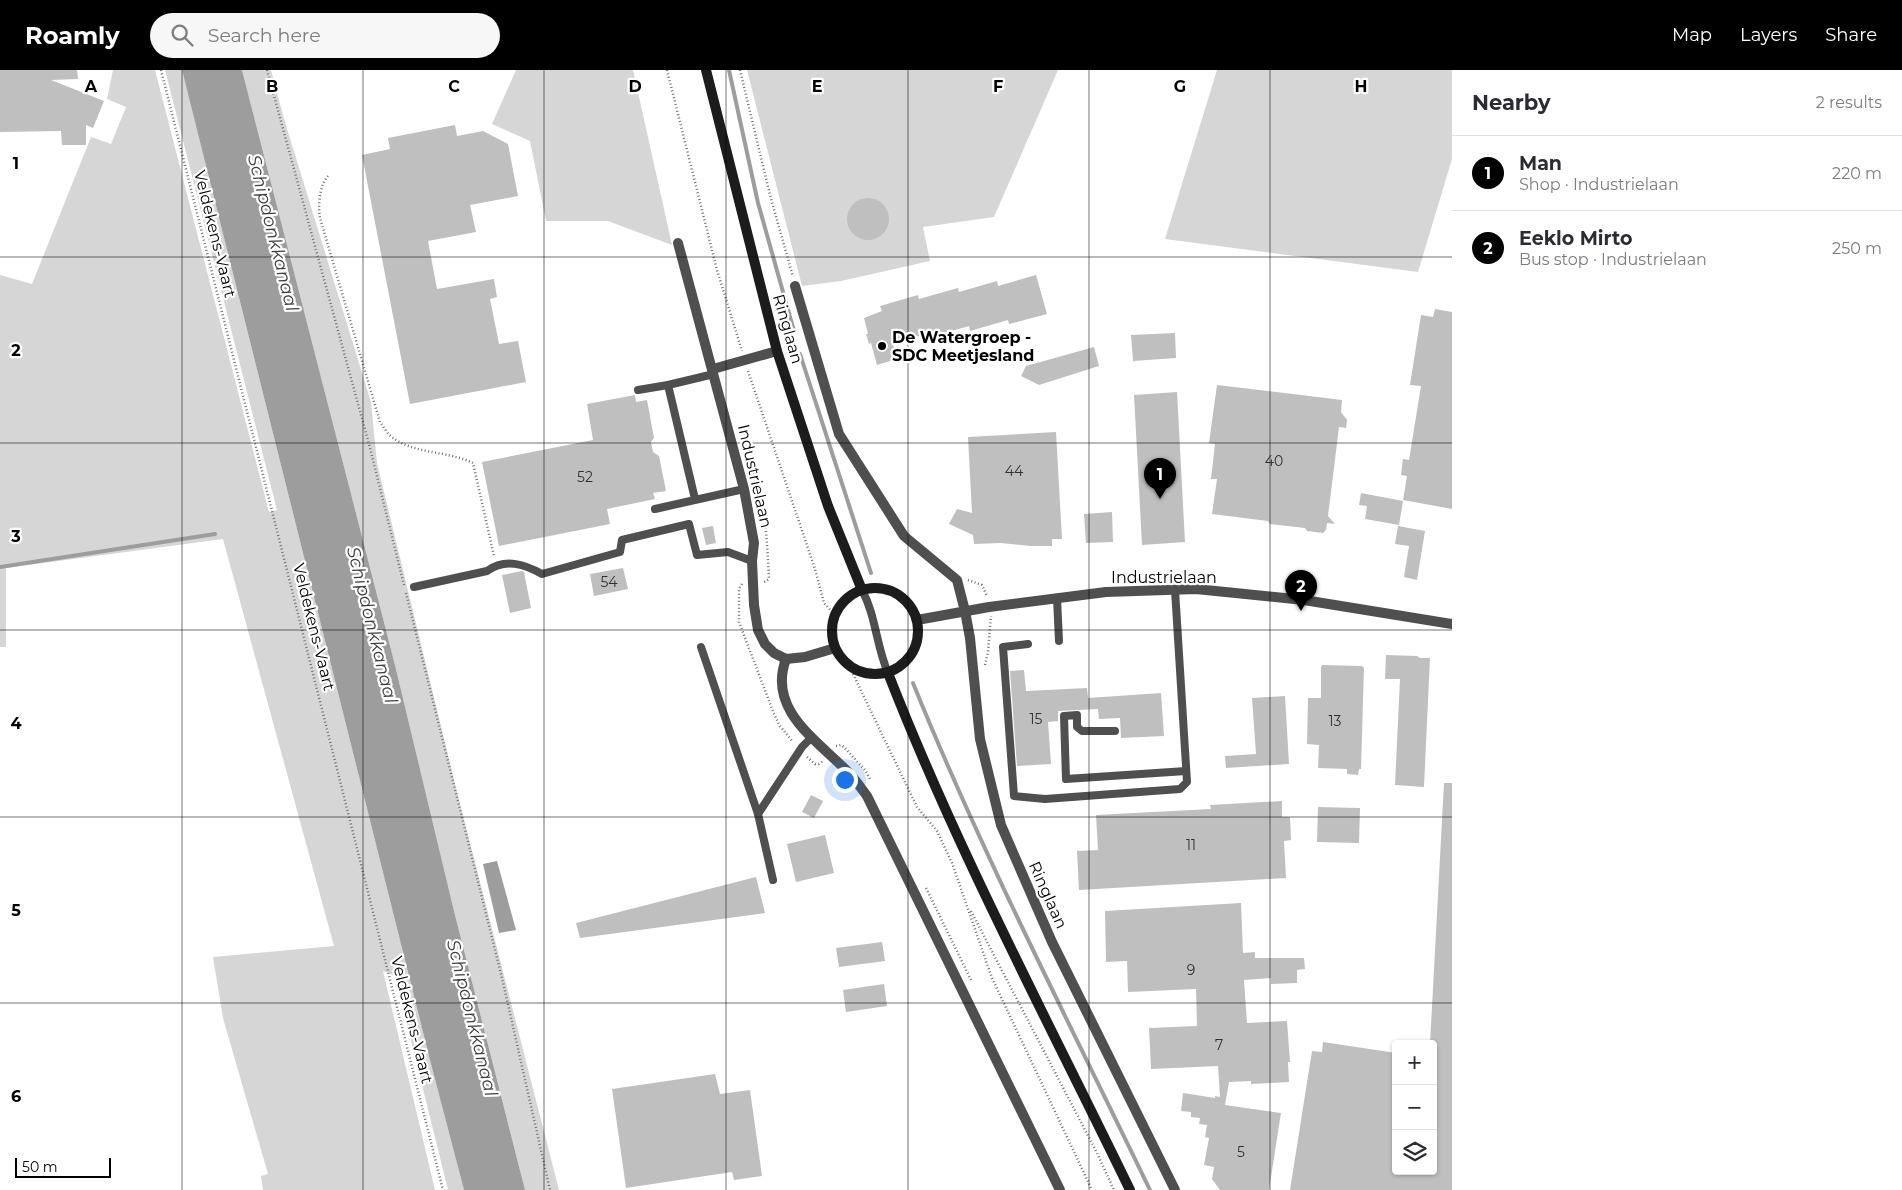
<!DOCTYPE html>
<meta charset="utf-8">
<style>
body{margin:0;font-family:Montserrat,sans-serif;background:#f7f7f7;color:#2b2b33}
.controls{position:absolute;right:15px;bottom:15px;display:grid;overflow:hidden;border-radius:5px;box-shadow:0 1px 4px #0004}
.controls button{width:45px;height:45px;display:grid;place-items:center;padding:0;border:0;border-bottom:1px solid #e1e1e2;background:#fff;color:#2b2b33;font:25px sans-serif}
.scale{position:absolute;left:15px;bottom:12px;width:96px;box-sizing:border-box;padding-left:5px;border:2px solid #000;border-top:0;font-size:14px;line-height:18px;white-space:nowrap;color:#000;-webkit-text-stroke:4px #fff;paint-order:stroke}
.you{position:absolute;left:844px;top:709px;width:18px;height:18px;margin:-12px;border:4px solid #fff;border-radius:50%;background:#1a73e8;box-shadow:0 0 0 8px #1a73e833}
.badge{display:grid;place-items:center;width:32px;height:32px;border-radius:50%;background:#000;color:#fff;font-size:16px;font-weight:700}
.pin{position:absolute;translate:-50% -41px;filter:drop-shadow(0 1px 2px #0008)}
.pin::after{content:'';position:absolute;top:26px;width:18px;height:15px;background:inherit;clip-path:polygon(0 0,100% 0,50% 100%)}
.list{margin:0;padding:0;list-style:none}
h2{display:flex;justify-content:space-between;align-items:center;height:65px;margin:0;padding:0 20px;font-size:21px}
h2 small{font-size:16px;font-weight:400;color:#7c7c81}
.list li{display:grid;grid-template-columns:32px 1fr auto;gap:15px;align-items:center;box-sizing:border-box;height:75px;padding:0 20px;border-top:1px solid #e1e1e2}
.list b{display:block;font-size:19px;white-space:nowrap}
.list p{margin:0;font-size:16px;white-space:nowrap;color:#7c7c81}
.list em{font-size:16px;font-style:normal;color:#7c7c81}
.icon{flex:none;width:28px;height:28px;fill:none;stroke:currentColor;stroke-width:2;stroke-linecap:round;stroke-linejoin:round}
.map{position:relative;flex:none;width:1452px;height:1120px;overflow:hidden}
header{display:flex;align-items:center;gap:30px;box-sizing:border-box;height:70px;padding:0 25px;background:#000;color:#fff}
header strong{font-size:24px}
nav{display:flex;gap:28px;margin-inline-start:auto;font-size:18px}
.search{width:350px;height:45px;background:#f7f7f7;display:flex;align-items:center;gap:12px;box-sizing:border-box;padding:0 18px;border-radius:28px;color:#7c7c81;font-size:19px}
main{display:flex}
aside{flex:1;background:#fff}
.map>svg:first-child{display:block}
</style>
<header>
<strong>Roamly</strong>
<div class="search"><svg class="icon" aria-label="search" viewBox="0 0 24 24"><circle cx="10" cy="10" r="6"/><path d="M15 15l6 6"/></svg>Search here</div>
<nav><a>Map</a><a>Layers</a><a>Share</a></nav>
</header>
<main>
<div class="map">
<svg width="1452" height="1120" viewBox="0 0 1452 1120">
<rect width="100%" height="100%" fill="#fff"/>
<g fill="#d6d6d6">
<path d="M113 0H155L269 442 277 440 165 0H182L432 998 464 1120H448L395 906 383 901 435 1120H263L261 1106 268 1104 223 948 213 887 334 876 223 469 6 498V577H0V205L32 214 91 67 111 74 126 37 107 29Z"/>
<path d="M242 0H271L284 49 371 332 377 393 456 718 559 1120H525L454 841 395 595Z"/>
<path d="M516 0H633L672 175 608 151H546L530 71 492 54Z"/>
<path d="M747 0H1058L994 147 923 157 930 191 841 211 802 216Z"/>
<path d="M1217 0H1452V89L1418 202 1165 169Z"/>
</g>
<g fill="#9d9d9d">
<path d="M182 0H242L395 595 454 841 525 1120H464L432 998Z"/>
<path d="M497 791 516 860 499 863 483 794Z"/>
</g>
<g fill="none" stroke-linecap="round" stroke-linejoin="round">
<g stroke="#9d9d9d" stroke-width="4">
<path d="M729 0 758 133 794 261"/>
<path d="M800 284 871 503"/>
<path d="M0 497 215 464"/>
<path d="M913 613C983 786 1069 952 1150 1120"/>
</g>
</g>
<g fill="#bfbfbf">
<path d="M0 0H77L78 9 51 10 104 31 93 58 86 55V75H62L61 61 0 62Z"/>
<path d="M455 55 457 66 483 61 508 74 518 126 470 135 476 162 428 171 437 219 494 209 497 227 490 229 499 274 518 271 526 312 410 334 362 85 390 79 388 68Z"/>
<circle cx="868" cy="149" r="21"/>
<path d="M1036 205 1047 244 1009 254 1008 250 970 261 969 256 931 267 929 263 893 274 897 289 877 295 871 273 869 274 866 264H868L864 248 882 241 880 236 918 225 919 229 958 218 959 222 997 211 998 216Z"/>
<path d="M1435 239 1452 242V439L1403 430 1407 406 1401 405 1403 389 1409 390 1421 316 1410 315 1421 245 1433 247Z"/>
<path d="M1175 263 1176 288 1133 291 1131 265Z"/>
<path d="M1094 277 1099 296 1039 315 1021 306 1026 296Z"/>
<path d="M1217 315 1342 330 1341 342 1347 350 1346 358 1339 357 1328 446 1335 454 1327 453 1326 460 1323 463 1307 461 1305 458 1270 454 1268 451 1212 444 1217 409H1211L1215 374 1209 373Z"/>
<path d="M1177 322 1185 472 1142 475 1134 325Z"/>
<path d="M635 325 636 332 647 330 654 368 651 372 653 382 659 386 666 421 653 423 655 429 607 439 610 454 499 476 482 392 593 370 587 334Z"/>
<path d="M1056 362 1062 469H1052V476H1031L1001 473 974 474 973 465 949 454 957 439 972 443 968 367Z"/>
<path d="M1361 423 1403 431 1399 455 1365 449 1367 436 1359 435Z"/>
<path d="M1112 442 1113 472 1086 473 1084 444Z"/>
<path d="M713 456 716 473 706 475 702 458Z"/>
<path d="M1398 456 1425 461 1417 510 1404 507 1409 476 1395 474Z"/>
<path d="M623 498 628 519 594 526 590 504Z"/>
<path d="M522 501 524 502 531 538 510 543 502 505Z"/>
<path d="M1386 585 1417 586 1420 588H1430L1424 717 1395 715 1400 609H1385Z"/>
<path d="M1322 595 1362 596 1364 598 1361 699H1359L1358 705 1347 704V699L1318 698 1319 675 1307 674 1308 628H1321V597Z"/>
<path d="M1024 600 1026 621 1087 618 1088 628 1161 623 1164 666 1121 668 1120 648 1099 649 1098 639 1058 641V651L1048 652 1051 694 1017 696 1010 601Z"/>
<path d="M1285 626 1289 694 1226 698 1225 686 1256 684 1252 628Z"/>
<path d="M1444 713H1452V1120H1290L1312 981 1322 982 1323 972 1396 983V1101H1433V974H1430Z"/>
<path d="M811 725 823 731 814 748 802 742Z"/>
<path d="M1282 731V747H1290L1291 770 1284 771 1286 808 1079 820 1077 781 1098 780 1096 745 1211 739 1210 735Z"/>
<path d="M1318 737 1360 738 1359 773 1317 772Z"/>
<path d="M825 765 834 803 796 812 787 774Z"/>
<path d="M756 807 765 843 580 868 576 853Z"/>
<path d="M1241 833 1243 883 1255 882V888H1304L1305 899 1297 900V913L1271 914V908L1244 910 1247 953 1287 951 1290 992H1288L1289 1012 1251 1014V1011L1229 1012 1225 1035 1281 1043 1269 1120H1220L1212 1109 1214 1097 1204 1095 1209 1068 1205 1067 1207 1055 1199 1054 1200 1048 1191 1047V1042L1181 1041 1183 1023 1215 1028V1026L1220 1027 1218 996 1151 999 1149 958 1197 956 1196 919 1128 922 1127 891 1106 892 1105 841Z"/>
<path d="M882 872 885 891 839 897 836 878Z"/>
<path d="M884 914 887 936 846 942 843 920Z"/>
<path d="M715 1004 720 1024 750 1020 762 1106 734 1110 732 1102 626 1118 612 1019Z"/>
</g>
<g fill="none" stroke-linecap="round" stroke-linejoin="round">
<g stroke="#717171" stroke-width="2.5" stroke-dasharray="1 2.5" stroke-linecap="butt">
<path d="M161 0 443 1120"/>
<path d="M267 0 370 378 404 515"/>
<path d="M667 0 717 200 742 281"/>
<path d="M740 0 770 125 793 207"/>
<path d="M328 106C319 116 318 136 320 148L380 352C384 357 387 364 392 367 413 384 449 381 473 393L494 486"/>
<path d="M748 301 815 499 824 533 835 545"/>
<path d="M752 400C766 435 767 472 769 509L764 512"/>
<path d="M968 510 982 515 987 526"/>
<path d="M742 514 739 519V552L774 644 780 656 793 672"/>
<path d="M406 523 502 908 550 1120"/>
<path d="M985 595 988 582 991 546"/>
<path d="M853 604 917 737 937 761 952 793 992 908 1092 1120"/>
<path d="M836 676 841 675 844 677 865 700 870 709"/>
<path d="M807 687 815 694H819L823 691"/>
<path d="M926 818 972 912"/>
<path d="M971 841 1096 1081 1114 1120"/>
</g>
<g stroke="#4f4f4f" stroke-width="8">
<path d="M668 315 714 304"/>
<path d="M638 320 668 315 695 429"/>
<path d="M655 439 744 419"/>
<path d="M414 517 487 501C505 488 524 494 542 504L620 482 622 470 689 454 697 485 728 482 752 491"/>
<path d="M862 520C876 546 876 575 888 603"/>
<path d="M1057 528 1059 571"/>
<path d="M1028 574 1003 577 1014 726 1045 729 1180 719 1187 712 1175 520"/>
<path d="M701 577 758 744"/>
<path d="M1115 661H1082L1077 657V645L1064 646 1066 709 1186 701"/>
<path d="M773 810 758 744 802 677 811 668"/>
</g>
<g stroke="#4f4f4f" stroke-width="10">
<path d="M678 173 744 419 754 473 752 491 754 535 758 560 765 574 774 583 786 589 805 587 835 578"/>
<path d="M795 216 839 364 904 466 957 510 965 541 970 568 980 669 1001 755 1052 872 1175 1120"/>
<path d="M713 299 777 281"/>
<path d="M917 550 989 537 1106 522 1196 519 1304 530 1452 554"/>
<path d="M786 589C767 640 817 670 848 702 855 709 861 718 867 726L1060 1120"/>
</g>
<g stroke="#1c1c1c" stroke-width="10">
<path d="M706 0 777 281 828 436 862 520"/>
<circle cx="875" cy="561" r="43"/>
<path d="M888 603C957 780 1047 949 1130 1120"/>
</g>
</g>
<path fill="none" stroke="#000" stroke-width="1" stroke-opacity="0.55" d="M182 0V1120M363 0V1120M544 0V1120M726 0V1120M908 0V1120M1089 0V1120M1270 0V1120M0 187H1452M0 373H1452M0 560H1452M0 747H1452M0 933H1452"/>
<circle fill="#000" stroke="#fff" stroke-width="2" cx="882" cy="276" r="5"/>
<g text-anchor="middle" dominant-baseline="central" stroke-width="4.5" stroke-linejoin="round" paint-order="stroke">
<g font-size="14" fill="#303030">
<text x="1274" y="391">40</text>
<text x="1014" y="401">44</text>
<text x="585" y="407">52</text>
<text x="609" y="512">54</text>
<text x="1036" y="649">15</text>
<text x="1335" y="651">13</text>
<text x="1191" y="775">11</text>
<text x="1191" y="900">9</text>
<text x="1219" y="975">7</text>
<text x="1241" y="1082">5</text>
</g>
<g font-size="16" fill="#000" stroke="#fff">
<text transform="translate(215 164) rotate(76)">Veldekens-Vaart</text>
<text transform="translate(788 259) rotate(74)">Ringlaan</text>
<text transform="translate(755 406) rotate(77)">Industrielaan</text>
<text x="1164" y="507">Industrielaan</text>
<text transform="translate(314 557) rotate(76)">Veldekens-Vaart</text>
<text transform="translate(1048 825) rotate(66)">Ringlaan</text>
<text transform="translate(412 950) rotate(76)">Veldekens-Vaart</text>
</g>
<g font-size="16" font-weight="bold" fill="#000" stroke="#fff" text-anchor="start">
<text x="892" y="267">De Watergroep -<tspan x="892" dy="18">SDC Meetjesland</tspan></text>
</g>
<g font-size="18" font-style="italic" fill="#3e3e3e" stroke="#fff">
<text transform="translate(273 163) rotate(76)">Schipdonkkanaal</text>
<text transform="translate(372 555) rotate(76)">Schipdonkkanaal</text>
<text transform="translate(472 948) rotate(76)">Schipdonkkanaal</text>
</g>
</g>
<g font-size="16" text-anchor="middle" font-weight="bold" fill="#000" stroke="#fff" stroke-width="4.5" stroke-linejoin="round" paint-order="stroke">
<text x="91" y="22">A</text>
<text x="272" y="22">B</text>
<text x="454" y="22">C</text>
<text x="635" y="22">D</text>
<text x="817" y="22">E</text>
<text x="998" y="22">F</text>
<text x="1180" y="22">G</text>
<text x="1361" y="22">H</text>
<text x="16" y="99">1</text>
<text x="16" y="286">2</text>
<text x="16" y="472">3</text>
<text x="16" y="659">4</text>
<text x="16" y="846">5</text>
<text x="16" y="1032">6</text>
</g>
</svg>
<div class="controls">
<button>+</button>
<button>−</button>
<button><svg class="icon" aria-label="layers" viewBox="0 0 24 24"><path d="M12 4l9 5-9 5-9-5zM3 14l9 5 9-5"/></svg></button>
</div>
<div class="scale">50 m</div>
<div class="you"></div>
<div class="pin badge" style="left:1160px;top:429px">1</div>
<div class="pin badge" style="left:1301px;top:541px">2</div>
</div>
<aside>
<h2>Nearby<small>2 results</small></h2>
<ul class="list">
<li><span class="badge">1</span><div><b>Man</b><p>Shop · Industrielaan</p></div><em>220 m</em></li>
<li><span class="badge">2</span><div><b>Eeklo Mirto</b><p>Bus stop · Industrielaan</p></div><em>250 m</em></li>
</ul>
</aside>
</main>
